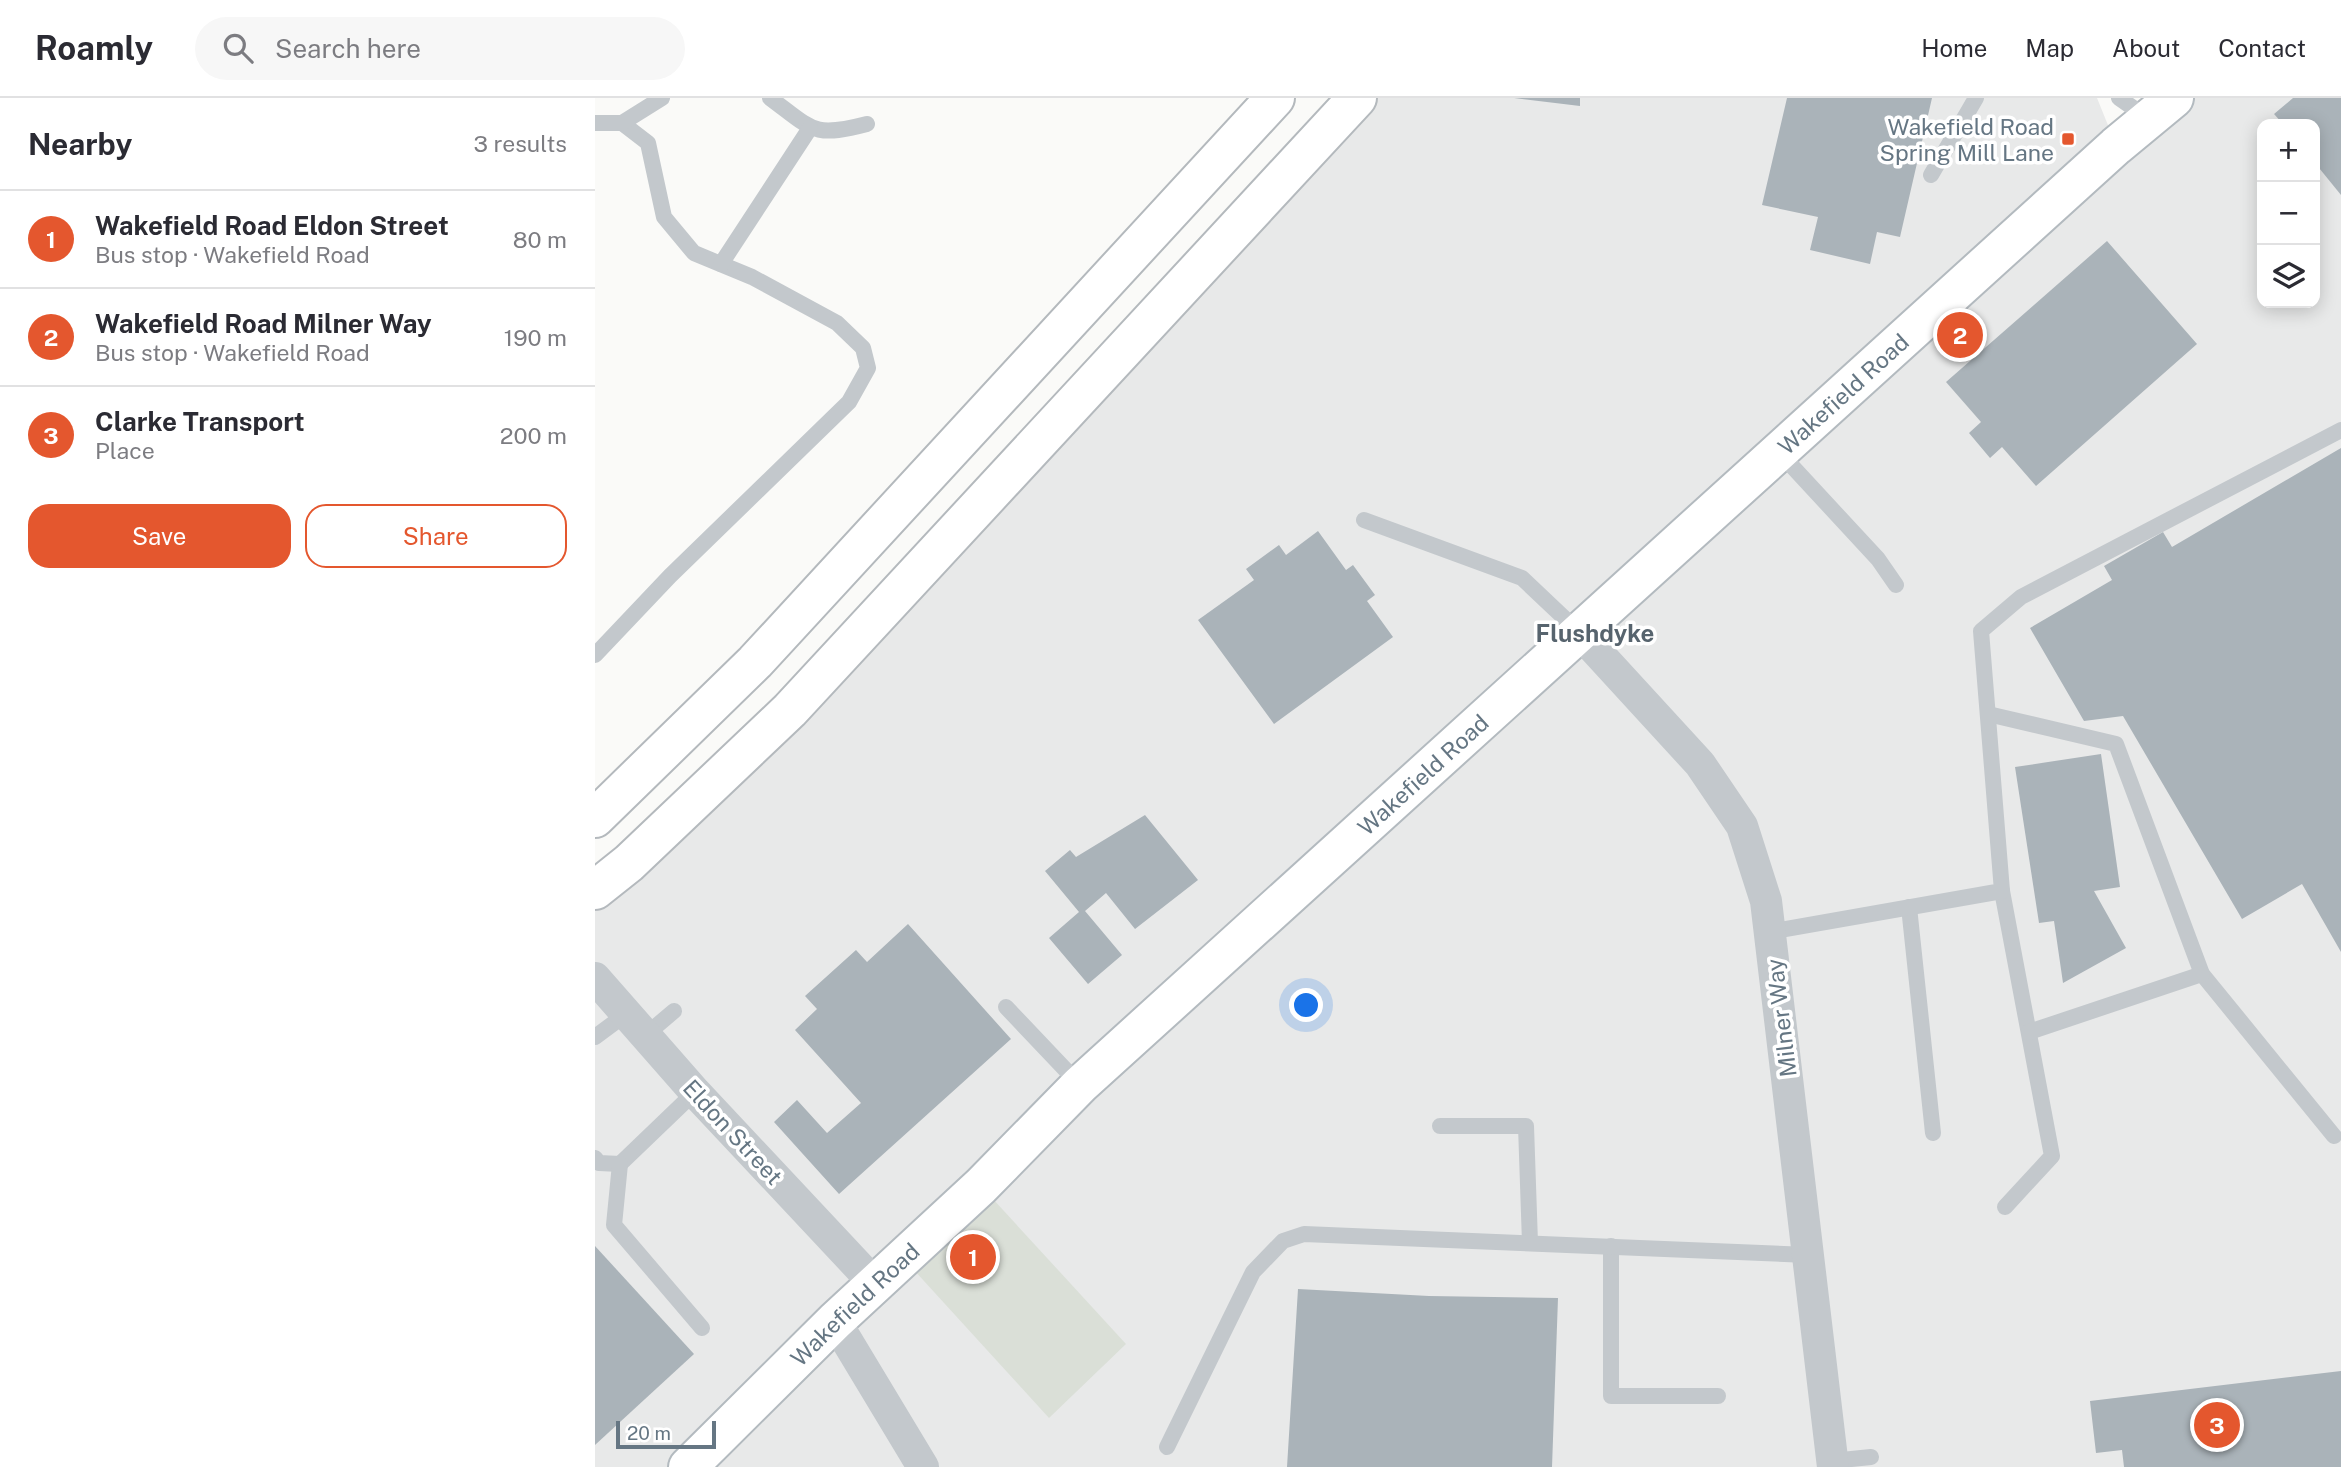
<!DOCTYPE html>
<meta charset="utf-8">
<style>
body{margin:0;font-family:"Public Sans",sans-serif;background:#f7f7f7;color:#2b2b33}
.controls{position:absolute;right:21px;top:21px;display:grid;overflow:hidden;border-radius:14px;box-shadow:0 4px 18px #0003}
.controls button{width:63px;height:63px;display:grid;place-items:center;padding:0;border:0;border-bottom:2px solid #e1e1e2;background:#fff;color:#2b2b33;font:35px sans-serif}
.scale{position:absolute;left:21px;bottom:18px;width:100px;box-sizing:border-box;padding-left:7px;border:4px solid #657683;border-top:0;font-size:19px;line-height:24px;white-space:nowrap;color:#657683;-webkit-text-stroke:5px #fff;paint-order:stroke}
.you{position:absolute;left:712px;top:908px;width:24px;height:24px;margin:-18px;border:5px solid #fff;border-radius:50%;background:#1a73e8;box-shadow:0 0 0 10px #1a73e833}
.badge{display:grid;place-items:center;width:46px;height:46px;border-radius:50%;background:#e4572e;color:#fff;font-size:23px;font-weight:700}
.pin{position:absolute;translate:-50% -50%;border:4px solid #fff;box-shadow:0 2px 7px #0006}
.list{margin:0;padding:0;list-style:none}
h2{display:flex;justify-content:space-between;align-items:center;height:91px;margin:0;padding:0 28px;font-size:30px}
h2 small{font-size:23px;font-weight:400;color:#7c7c81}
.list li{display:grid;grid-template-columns:46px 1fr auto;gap:21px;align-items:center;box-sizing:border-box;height:98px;padding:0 28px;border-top:2px solid #e1e1e2}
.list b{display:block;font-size:26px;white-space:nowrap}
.list p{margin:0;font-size:23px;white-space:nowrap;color:#7c7c81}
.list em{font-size:23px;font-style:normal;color:#7c7c81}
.actions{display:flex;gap:14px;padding:21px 28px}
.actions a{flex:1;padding:16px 0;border:2px solid #e4572e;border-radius:21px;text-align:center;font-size:24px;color:#e4572e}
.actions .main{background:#e4572e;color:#fff}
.icon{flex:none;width:38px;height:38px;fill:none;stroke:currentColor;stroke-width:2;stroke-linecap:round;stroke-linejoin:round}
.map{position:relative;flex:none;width:1746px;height:1369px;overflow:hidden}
header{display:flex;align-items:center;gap:42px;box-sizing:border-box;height:98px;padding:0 35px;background:#fff;border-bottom:2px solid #e1e1e2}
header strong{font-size:33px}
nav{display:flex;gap:38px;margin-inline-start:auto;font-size:24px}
.search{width:490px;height:63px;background:#f7f7f7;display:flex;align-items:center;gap:18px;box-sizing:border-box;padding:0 24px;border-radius:38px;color:#7c7c81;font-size:26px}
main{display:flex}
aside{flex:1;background:#fff}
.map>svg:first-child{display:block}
</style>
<header>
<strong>Roamly</strong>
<div class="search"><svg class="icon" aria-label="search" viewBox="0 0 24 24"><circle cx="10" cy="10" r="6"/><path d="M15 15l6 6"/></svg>Search here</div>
<nav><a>Home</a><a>Map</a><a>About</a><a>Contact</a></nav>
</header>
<main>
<aside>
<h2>Nearby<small>3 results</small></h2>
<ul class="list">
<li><span class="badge">1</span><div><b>Wakefield Road Eldon Street</b><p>Bus stop · Wakefield Road</p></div><em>80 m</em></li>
<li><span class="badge">2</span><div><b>Wakefield Road Milner Way</b><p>Bus stop · Wakefield Road</p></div><em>190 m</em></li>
<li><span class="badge">3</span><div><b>Clarke Transport</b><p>Place</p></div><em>200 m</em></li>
</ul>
<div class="actions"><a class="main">Save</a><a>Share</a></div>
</aside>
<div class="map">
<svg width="1746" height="1369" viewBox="0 0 1746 1369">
<rect width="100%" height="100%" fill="#fafaf8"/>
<path fill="#e8e9e9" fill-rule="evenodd" d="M762 0H1502L1521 47 1579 0H1746V1369H0V792ZM1667 26H1720V205H1667Z"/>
<path fill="#dadfd7" d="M386 1088 531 1246 454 1320 308 1160Z"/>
<g fill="#aab3b9">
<path d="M919 0H985V8Z"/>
<path d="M1192 0H1337L1305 139 1282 134 1275 166 1215 152 1223 119 1167 107Z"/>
<path d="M1698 0H1746V97L1720 65V26H1688L1679 16Z"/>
<path d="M1512 143 1602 246 1441 388 1407 349 1395 360 1374 335 1386 324 1351 284Z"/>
<path d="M1746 350V854L1707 786 1647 821 1528 618 1489 623 1435 530 1517 482 1509 468 1568 434 1577 449Z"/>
<path d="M723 433 751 472 758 467 780 497 772 503 798 539 679 626 603 522 659 482 651 471 684 447 691 457Z"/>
<path d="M1506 656 1525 789 1499 793 1531 850 1468 885 1459 823 1444 825 1420 669Z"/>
<path d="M550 717 603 782 540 831 511 795 490 813 527 857 493 886 454 840 484 814 450 773 475 752 481 759Z"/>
<path d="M313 826 416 941 244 1096 179 1024 202 1002 232 1035 266 1005 200 932 222 911 210 898 261 852 272 864Z"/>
<path d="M0 1148 99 1256 0 1347Z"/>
<path d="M703 1191 834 1198 963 1200 957 1369H692Z"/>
<path d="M1746 1273V1369H1529L1527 1352 1501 1355 1495 1303Z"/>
</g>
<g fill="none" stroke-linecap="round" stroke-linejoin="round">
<defs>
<g id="secondary">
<path id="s1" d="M93 1369 240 1223 386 1088 485 987 1521 48 1579 0"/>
</g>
<g id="highway">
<path d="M0 720 160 564 680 0"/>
<path d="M0 792 34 765 195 612 762 0"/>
</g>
</defs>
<use href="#secondary" stroke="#b3babf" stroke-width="42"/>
<use href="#highway" stroke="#b4b9bd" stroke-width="42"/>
<g stroke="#c3c8cc" stroke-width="16">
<path d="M175 0C218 32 218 40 272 26"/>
<path d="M1524 0 1554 21"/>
<path d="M0 25H27L53 45 69 119 99 155 157 179 242 225 268 250 273 270 254 304 75 478 0 557"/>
<path d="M27 25 67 0"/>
<path d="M1336 77 1381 0"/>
<path d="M126 166 215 30"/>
<path d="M1183 353 1283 461 1301 487"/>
<path d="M769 422 927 480 983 533"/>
<path d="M1393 616 1521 646 1607 876 1739 1038"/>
<path d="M1407 793 1457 1058 1410 1109"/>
<path d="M1314 809 1338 1035"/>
<path d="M1174 834 1407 793 1386 533 1426 499 1746 332"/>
<path d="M411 909 485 987"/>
<path d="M1434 934 1607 876"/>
<path d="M52 936 79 913"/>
<path d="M0 939 31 916"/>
<path d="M845 1028H931L935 1145"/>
<path d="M0 1060 4 1065 25 1066 100 994"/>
<path d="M25 1066 19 1127 107 1230"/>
<path d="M1016 1148V1298H1123"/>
<path d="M572 1349 658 1174 688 1143 709 1136 1213 1157"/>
<path d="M1237 1363 1276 1359"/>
</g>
<g stroke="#c3c8cc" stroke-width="32">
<path d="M983 533 1105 666 1147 728 1171 803 1238 1369"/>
<path d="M0 880 100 994 280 1186"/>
<path d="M240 1223 328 1369"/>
</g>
<use href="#secondary" stroke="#fff" stroke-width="38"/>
<use href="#highway" stroke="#fff" stroke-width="38"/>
</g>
<rect fill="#e4572e" stroke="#fff" stroke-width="2.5" x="1466" y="34" width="14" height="14" rx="3.5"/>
<g text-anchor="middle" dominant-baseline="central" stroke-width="7" stroke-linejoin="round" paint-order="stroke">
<g font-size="23" fill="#657683" stroke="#fff" text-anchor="end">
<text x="1459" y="28">Wakefield Road<tspan x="1459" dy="26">Spring Mill Lane</tspan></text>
</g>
<g font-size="23" fill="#657683" stroke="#fff">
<text stroke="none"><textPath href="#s1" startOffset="1577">Wakefield Road</textPath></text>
<text stroke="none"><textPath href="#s1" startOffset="1010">Wakefield Road</textPath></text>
<text transform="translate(1186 920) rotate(-97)">Milner Way</text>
<text transform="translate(138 1034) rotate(47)">Eldon Street</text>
<text stroke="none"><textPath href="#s1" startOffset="233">Wakefield Road</textPath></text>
</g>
<g font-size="24" font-weight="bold" fill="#57646e" stroke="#fff">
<text x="1000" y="535">Flushdyke</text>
</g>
</g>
</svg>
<div class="controls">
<button>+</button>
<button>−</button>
<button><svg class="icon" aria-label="layers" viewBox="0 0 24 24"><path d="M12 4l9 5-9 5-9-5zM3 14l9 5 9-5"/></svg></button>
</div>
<div class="scale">20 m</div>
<div class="you"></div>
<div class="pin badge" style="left:378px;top:1159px">1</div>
<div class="pin badge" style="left:1365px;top:237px">2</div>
<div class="pin badge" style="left:1622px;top:1327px">3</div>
</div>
</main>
